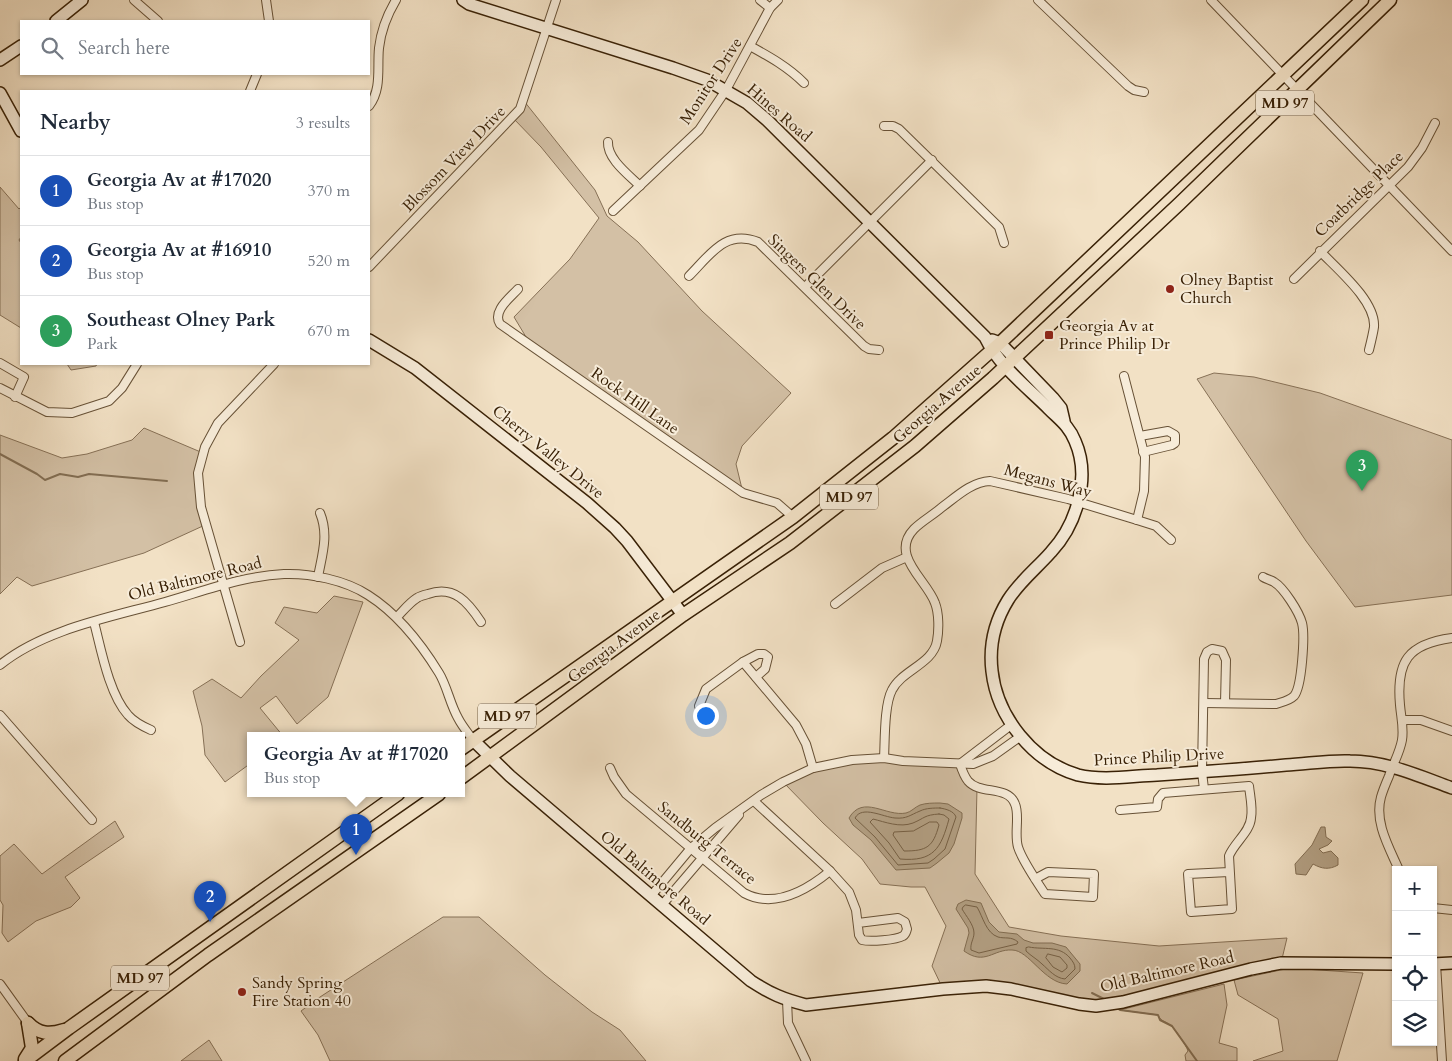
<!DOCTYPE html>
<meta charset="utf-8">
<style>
body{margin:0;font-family:Cardo,serif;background:#f6f6f7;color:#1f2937}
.controls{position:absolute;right:15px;bottom:15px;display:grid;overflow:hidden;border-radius:0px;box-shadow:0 1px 4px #0004}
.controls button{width:45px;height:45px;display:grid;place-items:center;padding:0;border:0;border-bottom:1px solid #e0e1e3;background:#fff;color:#1f2937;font:25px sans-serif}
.you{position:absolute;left:705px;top:715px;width:18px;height:18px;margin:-12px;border:4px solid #fff;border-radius:50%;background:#1a73e8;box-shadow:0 0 0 8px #1a73e833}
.badge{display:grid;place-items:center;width:32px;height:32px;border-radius:50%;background:#8f2418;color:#fff;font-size:16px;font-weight:700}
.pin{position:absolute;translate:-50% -41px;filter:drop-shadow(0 1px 2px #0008)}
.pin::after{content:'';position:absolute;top:26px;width:18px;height:15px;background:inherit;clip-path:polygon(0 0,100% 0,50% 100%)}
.popup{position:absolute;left:247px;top:732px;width:218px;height:65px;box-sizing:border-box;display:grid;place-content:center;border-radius:0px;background:#fff;filter:drop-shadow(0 1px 4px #0005);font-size:16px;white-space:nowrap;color:#747a83}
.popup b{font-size:19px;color:#1f2937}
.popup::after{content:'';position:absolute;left:50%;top:100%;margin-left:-10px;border:10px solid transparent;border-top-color:#fff}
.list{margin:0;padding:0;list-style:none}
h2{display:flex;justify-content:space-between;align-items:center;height:65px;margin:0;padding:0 20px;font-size:21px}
h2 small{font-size:16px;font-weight:400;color:#747a83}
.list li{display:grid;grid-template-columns:32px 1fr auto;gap:15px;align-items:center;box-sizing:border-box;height:70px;padding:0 20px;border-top:1px solid #e0e1e3}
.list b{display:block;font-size:19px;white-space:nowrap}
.list p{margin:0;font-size:16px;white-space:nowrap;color:#747a83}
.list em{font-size:16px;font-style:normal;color:#747a83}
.icon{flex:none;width:28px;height:28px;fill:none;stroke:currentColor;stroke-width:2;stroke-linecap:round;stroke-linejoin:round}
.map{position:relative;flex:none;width:1452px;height:1061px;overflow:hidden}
.search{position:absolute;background:#fff;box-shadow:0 1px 4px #0004;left:20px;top:20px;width:350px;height:55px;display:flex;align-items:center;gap:12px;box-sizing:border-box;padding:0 18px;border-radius:0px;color:#747a83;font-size:19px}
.panel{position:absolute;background:#fff;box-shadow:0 1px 4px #0004;left:20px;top:90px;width:350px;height:275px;border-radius:0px}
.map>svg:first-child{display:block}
</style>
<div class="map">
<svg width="1452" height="1061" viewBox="0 0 1452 1061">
<rect width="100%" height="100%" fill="#f2e1c5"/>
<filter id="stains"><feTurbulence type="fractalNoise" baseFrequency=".004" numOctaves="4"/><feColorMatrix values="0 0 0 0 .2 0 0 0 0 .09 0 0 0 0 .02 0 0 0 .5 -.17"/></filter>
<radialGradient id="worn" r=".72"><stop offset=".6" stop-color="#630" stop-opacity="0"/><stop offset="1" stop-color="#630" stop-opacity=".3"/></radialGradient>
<g fill="#d3c0a5" stroke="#867056">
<path d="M524 101 595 190 607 216 638 242 702 311 791 393 742 446 736 464 743 493 532 347 514 317 570 259 599 218 541 147 513 118Z"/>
<path d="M0 187 19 209 21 207V237L19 240 21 243V328L0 315Z"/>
<path d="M67 364H97L96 366 71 370Z"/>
<path d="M1214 373 1254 377 1320 393 1452 440V595L1355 607 1306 541 1197 379Z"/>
<path d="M144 428 203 453 198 473 205 525 144 553 32 586 17 577 0 594V435L62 458 87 454 132 440Z"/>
<path d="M334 596 363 602 328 697 297 724 276 696 260 708 283 736H251V763L225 782 205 755 202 726 193 691 212 679 241 698 261 676 299 640 275 623 284 607 317 613Z"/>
<path d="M852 760 960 764 977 788 975 874 1009 927 1061 936 1159 946 1287 938 1281 963 1096 1006 1011 989H943L932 966 946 926 925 887H911L880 884 862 859 823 823 783 782 813 768Z"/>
<path d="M115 821 124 837 65 877 80 898 71 907 36 921 8 942 2 933 3 905 0 900V856L14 844 42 874Z"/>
<path d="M443 917H479L545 975 592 1012 620 1030 646 1061H330L318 1035 301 1011 320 997Z"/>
<path d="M1290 968 1363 973 1337 1061H1253L1283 1051 1278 1019 1238 995 1234 980Z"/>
<path d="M1224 984 1227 1005 1219 1043 1237 1048V1061H1186L1185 1055 1188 1051C1186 1045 1176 1030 1171 1026 1166 1021 1161 1022 1158 1015L1120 1010Z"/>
<path d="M209 1040 222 1061H181Z"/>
</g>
<g fill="#b3a084" stroke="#826d52">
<path d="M940 803 948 804 962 813V818L954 844 949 853 937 863 930 868 896 870 871 840 853 825 849 818C863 794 886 817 906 813 911 812 915 807 920 805 926 803 933 803 940 803Z"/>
<path d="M1321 827H1325L1326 837 1332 841 1328 845 1319 849 1323 853 1331 851 1338 858V865C1329 870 1322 869 1313 864L1306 875 1296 874 1295 864 1312 845Z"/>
<path d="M966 900 981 903 989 922 999 932 1017 934 1024 940 1033 943H1052L1066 947 1080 964V971L1067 984C1044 983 1029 950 1012 950 993 949 985 966 964 951L969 933 968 928 956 909 958 904Z"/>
</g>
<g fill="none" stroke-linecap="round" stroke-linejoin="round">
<g stroke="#766045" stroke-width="1">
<path d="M940 808C946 809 954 811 956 817L945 849 934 859 928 863 898 865 875 837 855 818C862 805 883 817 895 818 907 819 910 815 920 811 926 808 934 808 940 808Z"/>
<path d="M939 814 944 815 949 819C941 848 934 862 900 859L889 843 870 822 873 819C885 822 900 828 913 823 925 818 924 815 939 814Z"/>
<path d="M930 822H937L939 825C933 847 927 851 904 851L893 835 894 832 913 831Z"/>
<path d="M966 905 977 907C983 917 986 933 998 937 1005 939 1011 936 1018 942L1017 944 979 953 971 950C970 943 974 939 974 933 974 925 966 916 962 909L963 907Z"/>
<path d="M1029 947C1044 950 1059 945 1070 958 1073 962 1075 964 1075 969L1065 979C1055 978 1049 970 1042 964 1037 959 1031 956 1026 951V948Z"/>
<path d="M1048 954 1060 957 1067 965V968L1062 972 1053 967 1046 958Z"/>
</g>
<g stroke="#826d52" stroke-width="2">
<path d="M0 454 37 474 45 480 60 474 78 477 89 474 167 481"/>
<path d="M1092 993 1104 999"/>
<path d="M1117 1008 1120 1010 1158 1015 1160 1020 1172 1026 1197 1061"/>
</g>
<defs>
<g id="street">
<path d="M134 0 158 21"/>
<path d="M266 0 269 21"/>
<path d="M760 0 770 8"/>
<path d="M1038 0 1128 86 1134 90 1144 92"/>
<path d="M1211 0 1452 251"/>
<path d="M750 46C770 57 788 67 804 83"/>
<path d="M250 91 257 74"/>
<path d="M369 106C382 89 377 68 379 48 381 31 387 15 396 0"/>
<path d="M884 126H893L899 129 999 227 1004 243"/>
<path d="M608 142C607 159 629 175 640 186"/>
<path d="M613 211 699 130 726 90 770 8 778 0"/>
<path d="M1320 251C1337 269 1376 301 1374 327 1373 334 1371 342 1369 350"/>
<path d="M369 267 520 109 556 0"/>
<path d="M689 276C710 255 725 229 758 242L864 346 869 349 879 350"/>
<path d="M1294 279 1408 167 1422 148 1435 123"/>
<path d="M805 287 932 160"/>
<path d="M518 289C510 298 492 311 500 324L743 493 777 503 793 517"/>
<path d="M0 363 24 377 15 397"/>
<path d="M1124 376 1145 457 1144 491 1137 520"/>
<path d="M0 388 47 412 72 413 109 401 122 388 137 364"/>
<path d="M1140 436 1168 431 1175 435V443L1172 445 1143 452"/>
<path d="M318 577C322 555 329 535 320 513"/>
<path d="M835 604 882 568 907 557"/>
<path d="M397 617C403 611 409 603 417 598 420 596 424 595 428 594 454 585 468 602 481 622"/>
<path d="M94 622C101 649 109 694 128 715 134 722 142 726 151 730"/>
<path d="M240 642 201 507 198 473 205 447 218 423 274 364"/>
<path d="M743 662 758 654H764L768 657 765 669 756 677"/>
<path d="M0 665C44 629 112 617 165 602 204 591 243 576 284 574 310 573 345 580 368 595 398 614 420 642 439 673 447 686 450 704 458 718 462 726 468 733 473 740"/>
<path d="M1204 703 1276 704C1282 702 1289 701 1294 696 1302 687 1305 635 1302 623 1299 612 1284 588 1274 582 1271 580 1266 579 1263 577"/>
<path d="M699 706 706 689 743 662 796 725 806 744 813 768"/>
<path d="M0 715 92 820"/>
<path d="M1402 720H1421L1452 731"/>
<path d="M884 758C885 741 884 705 892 690 902 670 933 664 937 641 939 630 939 613 935 603 927 580 889 555 914 529 922 521 933 515 941 508 956 497 971 482 990 481L1068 499 1137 520 1156 526 1171 540"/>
<path d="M960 764C962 770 964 776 968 781 980 795 1008 785 1015 804 1020 815 1014 834 1018 847 1022 860 1037 882 1045 894L1093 897 1094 874 1048 872 1035 879"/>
<path d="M960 764 1011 725"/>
<path d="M610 768 614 777 626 794 744 893C774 909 807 890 830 871"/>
<path d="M1204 789 1202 772 1204 659 1207 652 1212 649 1222 651 1226 660 1225 703"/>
<path d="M754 801 830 871 849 892 856 910 859 935 862 940C870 942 896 940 903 936 906 934 906 932 907 929L905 922 898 918 858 923"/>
<path d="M1120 810 1157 807 1158 799 1163 793 1249 786C1250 796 1253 808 1251 818 1250 832 1234 843 1229 856L1232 909 1191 912 1188 874 1229 872"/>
<path d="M1399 870C1389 847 1374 822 1381 797 1383 790 1386 783 1389 776 1393 764 1400 752 1402 740 1404 728 1401 717 1400 705 1396 661 1408 644 1452 638"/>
<path d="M651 896 691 848 715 828 761 795 783 782 813 768 852 760 884 758 903 761 973 764 993 756 1021 736"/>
<path d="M662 905 739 815"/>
<path d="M1433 908 1452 910"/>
<path d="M1436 964 1442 1061"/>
<path d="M0 984 28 1023"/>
<path d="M787 1000 788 1023 806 1061"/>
</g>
<g id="secondary">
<path d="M463 0 469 4 673 68 707 80 747 103 768 121 985 337C999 366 1027 387 1049 409 1060 420 1069 426 1075 441 1091 477 1077 524 1051 552 1037 568 1019 582 1008 600 995 621 989 646 992 671 997 717 1033 762 1078 775 1103 781 1131 776 1157 775 1200 772 1243 769 1286 765 1307 764 1329 760 1350 761 1386 761 1419 776 1452 788"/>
<path d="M56 21 82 0"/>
<path d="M0 60 21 46"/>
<path d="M0 93 21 131"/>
<path d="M369 340 415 368 587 503 615 528 627 541 683 615"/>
<path d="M992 340 1000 343 1053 398 1061 408 1064 421"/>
<path d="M473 740 510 776 751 981C771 994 783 999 806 1005L943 989 986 986 1011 989 1079 1004 1096 1006 1123 1002 1251 969 1281 963 1396 964"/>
<path d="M1433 964 1452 963"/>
</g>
<g id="primary">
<path d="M461 749 793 517 893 438 1000 343 1362 0"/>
<path d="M461 778 683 615 790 543 915 446 993 378 1179 204 1390 0"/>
<path d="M28 1023C39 1034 49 1035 64 1030"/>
<path d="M25 1059 32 1048 28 1023"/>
<path d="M25 1061 69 1028 398 794"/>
<path d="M65 1061 208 955 439 794"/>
</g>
</defs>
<use href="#street" stroke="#675136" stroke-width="10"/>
<use href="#secondary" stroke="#392106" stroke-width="14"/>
<use href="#primary" stroke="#392106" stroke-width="15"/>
<use href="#street" stroke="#f7ecd9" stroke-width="8"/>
<use href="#secondary" stroke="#f7ecd9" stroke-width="11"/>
<use href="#primary" stroke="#f2e1c5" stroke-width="12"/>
</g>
<g fill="#8f2418" stroke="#f7ecd9" stroke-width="2">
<circle cx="1170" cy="289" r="5"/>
<rect x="1044" y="330" width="10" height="10" rx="2.5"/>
<circle cx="242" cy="992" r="5"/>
</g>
<g text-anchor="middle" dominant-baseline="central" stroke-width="4" stroke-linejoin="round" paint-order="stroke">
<g fill="#f7ecd9" stroke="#725e45" stroke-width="1">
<rect x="1256" y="90.5" width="58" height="25" rx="4"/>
<rect x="820" y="484.5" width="58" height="25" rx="4"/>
<rect x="478" y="703.5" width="58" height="25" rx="4"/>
<rect x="111" y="965.5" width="58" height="25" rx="4"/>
</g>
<g font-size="15" font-weight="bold" fill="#392106">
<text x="1285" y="103">MD 97</text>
<text x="849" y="497">MD 97</text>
<text x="507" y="716">MD 97</text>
<text x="140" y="978">MD 97</text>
</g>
<g font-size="16" fill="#392106" stroke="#f7ecd9">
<text transform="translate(711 81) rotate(-57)">Monitor Drive</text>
<text transform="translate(779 113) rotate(41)">Hines Road</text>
<text transform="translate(454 159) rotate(-46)">Blossom View Drive</text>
<text transform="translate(1359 194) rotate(-44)">Coatbridge Place</text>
<text transform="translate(817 282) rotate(44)">Singers Glen Drive</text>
<text transform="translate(635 401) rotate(35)">Rock Hill Lane</text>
<text transform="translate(937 404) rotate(-41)">Georgia Avenue</text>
<text transform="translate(548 452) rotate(39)">Cherry Valley Drive</text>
<text transform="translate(1048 481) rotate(15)">Megans Way</text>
<text transform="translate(195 579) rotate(-14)">Old Baltimore Road</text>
<text transform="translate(614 646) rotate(-37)">Georgia Avenue</text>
<text transform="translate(1159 757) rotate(-3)">Prince Philip Drive</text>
<text transform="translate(707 843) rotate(39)">Sandburg Terrace</text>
<text transform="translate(655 878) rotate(40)">Old Baltimore Road</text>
<text transform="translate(1167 972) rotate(-13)">Old Baltimore Road</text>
</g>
<g font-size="16" fill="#392106" stroke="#f7ecd9" text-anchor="start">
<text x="1180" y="280">Olney Baptist<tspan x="1180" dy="18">Church</tspan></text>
<text x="1059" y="326">Georgia Av at<tspan x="1059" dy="18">Prince Philip Dr</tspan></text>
<text x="252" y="983">Sandy Spring<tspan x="252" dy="18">Fire Station 40</tspan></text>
</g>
</g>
<rect width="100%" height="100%" filter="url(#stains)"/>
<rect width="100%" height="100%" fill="url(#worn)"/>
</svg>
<div class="controls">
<button>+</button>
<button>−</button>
<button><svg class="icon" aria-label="locate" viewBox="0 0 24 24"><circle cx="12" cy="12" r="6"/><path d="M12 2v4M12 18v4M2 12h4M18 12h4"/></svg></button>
<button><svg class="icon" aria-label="layers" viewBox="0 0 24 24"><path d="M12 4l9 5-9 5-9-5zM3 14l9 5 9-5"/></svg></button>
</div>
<div class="you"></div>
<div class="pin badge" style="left:356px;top:855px;background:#1a4fb4">1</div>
<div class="popup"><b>Georgia Av at #17020</b>Bus stop</div>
<div class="pin badge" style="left:210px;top:922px;background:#1a4fb4">2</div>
<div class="pin badge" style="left:1362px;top:491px;background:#2e9e5b">3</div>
<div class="search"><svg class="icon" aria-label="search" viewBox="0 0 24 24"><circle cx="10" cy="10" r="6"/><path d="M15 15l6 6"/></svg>Search here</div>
<section class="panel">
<h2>Nearby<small>3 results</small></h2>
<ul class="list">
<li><span class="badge" style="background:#1a4fb4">1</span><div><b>Georgia Av at #17020</b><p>Bus stop</p></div><em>370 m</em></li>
<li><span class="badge" style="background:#1a4fb4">2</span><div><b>Georgia Av at #16910</b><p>Bus stop</p></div><em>520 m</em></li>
<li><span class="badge" style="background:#2e9e5b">3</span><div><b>Southeast Olney Park</b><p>Park</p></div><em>670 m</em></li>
</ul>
</section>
</div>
